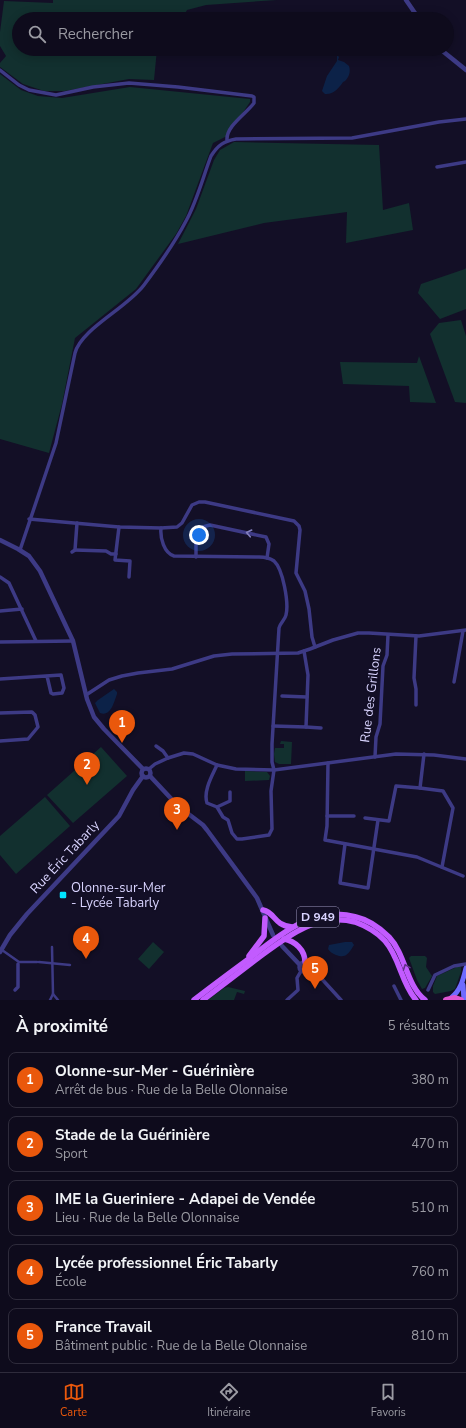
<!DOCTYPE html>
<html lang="fr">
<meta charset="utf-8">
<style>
body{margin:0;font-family:"Nunito Sans",sans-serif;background:#1c1929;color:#f1f3f6}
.you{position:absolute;left:199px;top:535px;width:14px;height:14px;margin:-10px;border:3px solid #fff;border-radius:50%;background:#1a73e8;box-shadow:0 0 0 6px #1a73e833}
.badge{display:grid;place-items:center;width:26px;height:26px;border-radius:50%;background:#ea580c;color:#fff;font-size:13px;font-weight:700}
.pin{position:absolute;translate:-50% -33px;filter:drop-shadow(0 1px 2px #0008)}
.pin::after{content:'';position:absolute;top:21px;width:14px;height:12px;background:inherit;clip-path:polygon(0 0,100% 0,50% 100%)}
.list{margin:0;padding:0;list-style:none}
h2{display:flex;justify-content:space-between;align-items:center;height:52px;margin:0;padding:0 16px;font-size:17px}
h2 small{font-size:13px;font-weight:400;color:#9b9ba3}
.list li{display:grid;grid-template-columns:26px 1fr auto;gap:12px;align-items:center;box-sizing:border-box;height:56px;margin:0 8px 8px;padding:0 8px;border:1px solid #2e2b3b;border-radius:8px}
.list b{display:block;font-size:15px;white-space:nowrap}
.list p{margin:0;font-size:13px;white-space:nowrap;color:#9b9ba3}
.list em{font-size:13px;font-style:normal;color:#9b9ba3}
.icon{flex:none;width:22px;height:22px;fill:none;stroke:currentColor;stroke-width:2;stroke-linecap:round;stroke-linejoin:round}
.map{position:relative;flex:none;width:466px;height:1000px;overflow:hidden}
.search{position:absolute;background:#0e0b1c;box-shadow:0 2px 10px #0003;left:12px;right:12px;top:12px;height:44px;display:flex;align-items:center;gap:10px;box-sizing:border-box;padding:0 14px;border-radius:22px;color:#9b9ba3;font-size:15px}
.sheet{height:372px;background:#0e0b1c}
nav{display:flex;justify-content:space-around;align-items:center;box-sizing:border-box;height:56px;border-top:1px solid #2e2b3b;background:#0e0b1c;font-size:11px;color:#9b9ba3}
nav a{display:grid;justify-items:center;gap:2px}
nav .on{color:#ea580c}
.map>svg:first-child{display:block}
</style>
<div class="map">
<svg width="466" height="1000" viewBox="0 0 466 1000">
<rect width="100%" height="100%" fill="#130f26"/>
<g fill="#12302f">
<path d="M53 0H277L206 5 187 10 182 19H19V49H157L154 80 129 79 65 91H44L23 84 0 67V63L6 56 0 46V32L4 1 53 3Z"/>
<path d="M0 74 21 90 38 96 62 98 130 87 250 99V102L227 136 213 143 186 216 176 234 136 289 75 338 62 404 49 453 0 439Z"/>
<path d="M234 142 379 145 383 210 409 203 413 230 346 243 347 212 264 223 178 244 196 209 214 160 220 150Z"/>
<path d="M466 268V309L440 319 418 293 421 284 465 269Z"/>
<path d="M461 320 466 336V403L455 402 430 334 439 323Z"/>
<path d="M419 356 436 403 410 402 409 386 343 384 340 362 417 363Z"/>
<path d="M281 741 292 742 291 764H279L275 762 274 754 275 748H284V744H280Z"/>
<path d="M101 747 127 776 73 823 47 795Z"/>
<path d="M245 771 267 772 270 776 269 780 245 781Z"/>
<path d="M45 797 70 826 16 874 0 855V836Z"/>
<path d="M153 942 164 952 149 969 138 959Z"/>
<path d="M411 956H425L427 958 426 967 432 976 425 988 422 989 417 980 409 958Z"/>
<path d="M459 966 461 967V972L455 989 451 991 435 994 433 992V986L437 976Z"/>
<path d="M228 987 245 991 244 994 237 992 234 1000H208L224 988Z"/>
</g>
<g fill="#0c2248">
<path d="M337 55 339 57 338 60 344 62 349 66C351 72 349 77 345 81L343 82C339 88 333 95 325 94L322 91 327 76 337 61Z"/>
<path d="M114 689 117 692V694C114 702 111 717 100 713L95 703 98 700Z"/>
<path d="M345 942H352L354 945C349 953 346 959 336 955 332 953 330 952 328 949L329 945Z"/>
</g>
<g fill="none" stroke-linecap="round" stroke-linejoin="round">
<g stroke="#3d3a85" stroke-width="2.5">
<path d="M2 950 19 962H37"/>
<path d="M39 962 70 965"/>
<path d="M53 994 58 1000"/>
<path d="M50 1000 53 994 52 947"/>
</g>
<g stroke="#3d3a85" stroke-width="3.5">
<path d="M0 70 19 85 29 90 56 95 93 87 129 83 178 87 252 96 254 97V103C246 114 226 126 227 140"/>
<path d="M437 167 466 162"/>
<path d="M29 519 119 527 161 528 177 527 182 523 192 505 199 502H205L294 521 299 526 300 530 296 573 305 591 309 609 312 637 315 647"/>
<path d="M119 527 115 560 130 561 129 577"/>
<path d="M161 528C160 538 164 553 174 556L259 557C264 557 270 558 274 561 283 569 289 603 286 615 285 620 280 623 279 628L272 744V762L274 770 271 791 272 829 269 835 242 839H237L232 833 228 820 223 817 217 807 207 803C203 791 212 776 217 765"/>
<path d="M20 550 56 443 75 353C81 329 127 308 144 285 159 265 174 244 186 221 197 201 203 177 211 156 218 145 224 141 236 139L352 138 439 122 466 119"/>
<path d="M75 550 106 551 111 554H116"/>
<path d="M72 552 75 550 77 523"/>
<path d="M196 557V534C198 528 204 526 210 525L266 537 269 544 267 558"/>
<path d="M0 577 9 583 36 641"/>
<path d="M0 611 22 609"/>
<path d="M0 642 73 641"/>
<path d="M0 679 61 675 64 688 62 693 53 694 51 693 47 676"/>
<path d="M454 682 463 631"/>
<path d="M86 695 109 680 122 676 138 673 172 669 214 656 232 654 298 653 310 649 333 640 358 633H369L419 636 466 630"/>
<path d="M282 696 307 697"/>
<path d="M416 705V689L414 678 416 636"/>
<path d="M0 713 32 712 35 715 38 727 28 739 0 741"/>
<path d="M273 726 306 727 308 675 304 651"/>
<path d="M306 727 321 728"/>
<path d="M156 746 163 751 168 758"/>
<path d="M424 754 420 788 443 791 453 808 442 867"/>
<path d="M375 757 376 737 380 724 383 666 387 655 388 635"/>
<path d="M328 763 327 826 325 840 417 857 463 876"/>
<path d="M149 769 155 764 168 758 184 753 193 754 217 765 236 769 274 770 396 754 434 755 466 759"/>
<path d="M217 807 230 801V792"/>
<path d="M327 816H354"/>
<path d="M365 818 389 821 396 786 420 788"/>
<path d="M345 844 340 883 368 888 378 820"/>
<path d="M309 969 320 977 341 1000"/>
<path d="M394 986 401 1000"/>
<path d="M15 990 18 987V964"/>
<path d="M428 990 435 975 454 966 466 964"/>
<path d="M287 1000 298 990 297 978 301 971"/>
</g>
<g stroke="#3d3a85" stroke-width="4.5">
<path d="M406 0 419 19"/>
<path d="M440 49 466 70"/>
<path d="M0 540 18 549 29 556 40 571 73 641 87 699 94 717 104 729 143 769"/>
<circle cx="146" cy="773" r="4.5"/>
<path d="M150 776 178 806 203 825 207 830 257 898 273 935"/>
<path d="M282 946 300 965"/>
<path d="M0 952 10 935 27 914 119 816 133 790 143 776"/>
<circle cx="304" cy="967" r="4.5"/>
</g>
<g stroke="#6f6bff" stroke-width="5">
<path d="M463 985 464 1000"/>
<path d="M451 998C461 990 463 980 466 968"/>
</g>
<g stroke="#c25bff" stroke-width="5.5">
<path d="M263 910C276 913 273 925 292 927"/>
<path d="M284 939C295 941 305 950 305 962"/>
<path d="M249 956 264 936 265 918"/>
<path d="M194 1000C212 986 231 972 250 958 280 934 315 905 356 917 369 920 380 928 389 937 406 955 406 985 425 1000"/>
<path d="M203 1000C220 987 237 974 254 961 283 940 316 911 355 922 366 926 377 932 385 941 400 958 401 983 416 1000"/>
</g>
<path stroke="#e055d1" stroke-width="6" d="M446 1000 455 998 461 1000"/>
</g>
<defs><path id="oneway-chevron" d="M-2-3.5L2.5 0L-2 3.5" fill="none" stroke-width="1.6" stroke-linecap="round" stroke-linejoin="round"/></defs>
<use stroke="#837fbc" href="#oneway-chevron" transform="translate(249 533) rotate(-168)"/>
<use stroke="#623188" href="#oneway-chevron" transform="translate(406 967) rotate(-110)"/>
<rect fill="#00e5ff" stroke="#130f26" stroke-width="1.5" x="59" y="891" width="8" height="8" rx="2"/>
<g text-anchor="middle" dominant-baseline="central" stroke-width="3.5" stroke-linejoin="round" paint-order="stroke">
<rect fill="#130f26" stroke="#9e99be" stroke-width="1" x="297" y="907" width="42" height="20" rx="3"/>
<g font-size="12" font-weight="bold" fill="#d9d4ff">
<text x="318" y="917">D 949</text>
</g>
<g font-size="13" fill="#d9d4ff" stroke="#130f26">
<text transform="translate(371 695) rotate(-83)">Rue des Grillons</text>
<text transform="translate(65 857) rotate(-47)">Rue Éric Tabarly</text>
</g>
<g font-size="13" fill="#d9d4ff" stroke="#130f26" text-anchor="start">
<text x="71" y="888">Olonne-sur-Mer<tspan x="71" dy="15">- Lycée Tabarly</tspan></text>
</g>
</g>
</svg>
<div class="you"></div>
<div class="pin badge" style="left:122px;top:743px">1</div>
<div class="pin badge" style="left:87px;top:785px">2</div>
<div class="pin badge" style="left:177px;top:830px">3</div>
<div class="pin badge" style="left:86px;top:959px">4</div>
<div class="pin badge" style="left:315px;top:989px">5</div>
<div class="search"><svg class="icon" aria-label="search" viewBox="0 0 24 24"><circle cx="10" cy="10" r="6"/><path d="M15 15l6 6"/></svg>Rechercher</div>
</div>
<section class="sheet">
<h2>À proximité<small>5 résultats</small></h2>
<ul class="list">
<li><span class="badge">1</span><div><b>Olonne-sur-Mer - Guérinière</b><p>Arrêt de bus · Rue de la Belle Olonnaise</p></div><em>380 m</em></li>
<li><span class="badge">2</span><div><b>Stade de la Guérinière</b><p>Sport</p></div><em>470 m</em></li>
<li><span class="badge">3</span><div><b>IME la Gueriniere - Adapei de Vendée</b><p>Lieu · Rue de la Belle Olonnaise</p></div><em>510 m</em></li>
<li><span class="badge">4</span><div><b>Lycée professionnel Éric Tabarly</b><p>École</p></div><em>760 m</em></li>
<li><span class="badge">5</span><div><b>France Travail</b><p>Bâtiment public · Rue de la Belle Olonnaise</p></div><em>810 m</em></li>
</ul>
</section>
<nav>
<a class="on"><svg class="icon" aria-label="map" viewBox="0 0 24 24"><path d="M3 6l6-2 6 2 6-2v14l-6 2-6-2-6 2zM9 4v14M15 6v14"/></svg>Carte</a>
<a><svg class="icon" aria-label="directions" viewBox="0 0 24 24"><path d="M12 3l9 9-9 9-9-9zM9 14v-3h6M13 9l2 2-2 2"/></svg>Itinéraire</a>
<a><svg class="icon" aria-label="saved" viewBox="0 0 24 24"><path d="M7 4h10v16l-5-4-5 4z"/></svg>Favoris</a>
</nav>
